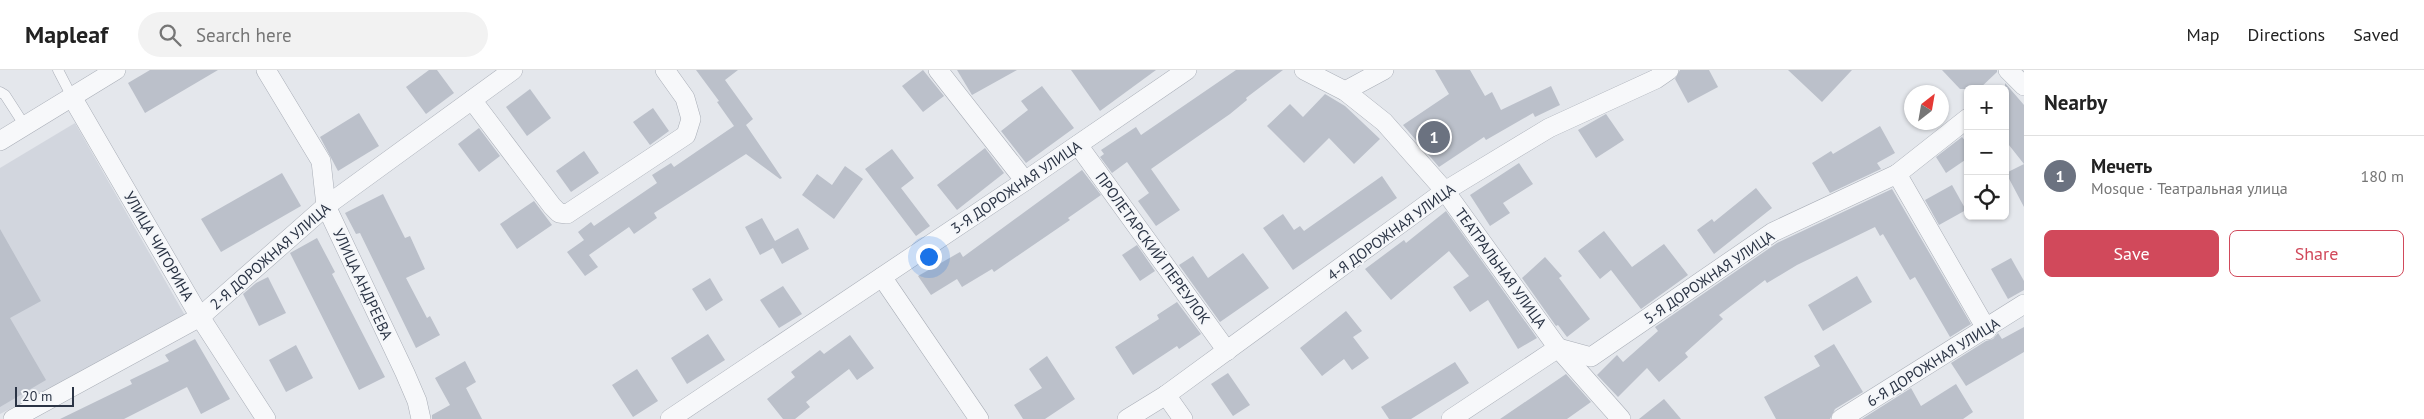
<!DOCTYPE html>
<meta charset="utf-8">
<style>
body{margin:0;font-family:"PT Sans",sans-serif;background:#f2f2f2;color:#222}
.controls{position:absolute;right:15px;top:15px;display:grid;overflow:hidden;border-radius:8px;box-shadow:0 1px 4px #0004}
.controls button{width:45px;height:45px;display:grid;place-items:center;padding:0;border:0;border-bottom:1px solid #e0e0e0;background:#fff;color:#222;font:25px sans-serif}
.compass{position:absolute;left:1904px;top:15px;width:45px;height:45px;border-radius:50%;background:#fff;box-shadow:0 1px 4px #0004;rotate:31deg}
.scale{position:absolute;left:15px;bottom:12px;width:59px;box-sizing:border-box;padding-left:5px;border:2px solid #2b3445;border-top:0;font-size:14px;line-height:18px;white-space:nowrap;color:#2b3445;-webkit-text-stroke:4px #f4f6f9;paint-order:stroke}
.you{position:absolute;left:928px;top:186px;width:18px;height:18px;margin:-12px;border:4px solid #fff;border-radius:50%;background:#1a73e8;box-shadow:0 0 0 8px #1a73e833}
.badge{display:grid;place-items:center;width:32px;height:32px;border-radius:50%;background:#d1495b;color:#fff;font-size:16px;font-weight:700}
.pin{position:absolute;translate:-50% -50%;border:2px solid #fff;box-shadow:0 1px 5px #0006}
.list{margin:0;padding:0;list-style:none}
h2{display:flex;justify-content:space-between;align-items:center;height:65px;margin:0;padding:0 20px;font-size:21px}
h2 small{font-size:16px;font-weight:400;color:#767676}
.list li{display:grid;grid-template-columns:32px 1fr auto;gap:15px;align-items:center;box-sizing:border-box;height:80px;padding:0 20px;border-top:1px solid #e0e0e0}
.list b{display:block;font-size:19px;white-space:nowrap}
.list p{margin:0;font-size:16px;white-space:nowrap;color:#767676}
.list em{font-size:16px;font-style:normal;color:#767676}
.actions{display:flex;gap:10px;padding:15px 20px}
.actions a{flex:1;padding:11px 0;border:1px solid #d1495b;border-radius:8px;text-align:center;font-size:18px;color:#d1495b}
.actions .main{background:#d1495b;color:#fff}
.icon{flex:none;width:28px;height:28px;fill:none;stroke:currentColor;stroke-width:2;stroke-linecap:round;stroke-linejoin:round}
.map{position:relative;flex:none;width:2024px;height:349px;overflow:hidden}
header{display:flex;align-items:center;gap:30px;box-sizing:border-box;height:70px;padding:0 25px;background:#fff;border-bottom:1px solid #e0e0e0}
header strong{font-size:24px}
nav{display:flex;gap:28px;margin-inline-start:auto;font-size:18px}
.search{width:350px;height:45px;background:#f2f2f2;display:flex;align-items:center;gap:12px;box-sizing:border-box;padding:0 18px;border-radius:28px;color:#767676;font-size:19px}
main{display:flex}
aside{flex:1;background:#fff}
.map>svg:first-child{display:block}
</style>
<header>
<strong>Mapleaf</strong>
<div class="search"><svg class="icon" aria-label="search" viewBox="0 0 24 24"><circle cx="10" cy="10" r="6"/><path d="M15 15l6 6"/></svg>Search here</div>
<nav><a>Map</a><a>Directions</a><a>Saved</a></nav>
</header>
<main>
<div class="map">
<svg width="2024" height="349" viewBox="0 0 2024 349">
<rect width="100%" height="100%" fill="#e4e7ec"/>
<path fill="#d2d6de" d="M75 53 187 249 0 344V98Z"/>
<g fill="#bbc0ca">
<path d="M150 0H218L145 43 128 13Z"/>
<path d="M429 0H437L454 23 426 44 406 17Z"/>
<path d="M696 0H738L725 10 753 49 746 55 782 108 780 109 746 84 654 143 657 148 634 164 629 157 589 185 598 197 585 206 567 182 584 170 578 162 591 152 594 156 657 113 652 105 671 93 674 97 734 56 717 32 719 31Z"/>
<path d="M923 0 944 26 923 42 902 16Z"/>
<path d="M957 0H1017L972 25Z"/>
<path d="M1071 0H1156L1100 41Z"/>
<path d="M1236 0H1283L1246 28 1247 30 1230 44 1151 99 1180 140 1156 156 1138 131 1149 123 1127 92 1112 103 1100 87 1104 84 1101 80 1136 57 1141 65Z"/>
<path d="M1435 0H1470L1485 26 1492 22 1501 40 1551 16 1560 35 1535 47 1533 43 1486 70 1484 67 1439 97 1403 55 1449 24Z"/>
<path d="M1680 0H1709L1718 17 1688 33 1675 9Z"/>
<path d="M1788 0H1852L1822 32Z"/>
<path d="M1942 0H1997V2L1979 19H1960Z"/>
<path d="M2005 13 2024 35V137L2006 103 2024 94 2005 70Z"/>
<path d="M1042 16 1074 58 1026 93 1001 61 1028 40 1021 31Z"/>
<path d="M530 19 551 48 527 66 506 37Z"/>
<path d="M1325 24 1345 36 1380 69 1354 94 1329 68 1304 93 1267 56 1290 34 1303 47Z"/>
<path d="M653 38 669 61 650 75 633 52Z"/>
<path d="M359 43 379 76 338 101 320 67Z"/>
<path d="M1606 44 1624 70 1596 88 1578 60Z"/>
<path d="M1880 56 1895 83 1877 93 1881 99 1830 123 1812 93 1831 81 1833 84Z"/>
<path d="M479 58 500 86 479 102 458 74Z"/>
<path d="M1962 67 1968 74V88L1946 103 1936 87Z"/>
<path d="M985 78 1004 103 957 140 937 115Z"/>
<path d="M892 79 914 108 901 118 930 156 916 166 865 99Z"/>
<path d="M584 81 599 103 571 122 556 101Z"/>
<path d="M1519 93 1533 114 1503 133 1510 143 1490 156 1470 125Z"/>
<path d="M845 96 863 109 834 149 802 125 817 104 832 115Z"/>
<path d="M1082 100 1101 125 1068 148 1070 150 994 202 992 199 962 217 957 209 931 225 918 206 960 182 963 187Z"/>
<path d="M282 103 301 136 221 182 201 149Z"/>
<path d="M1382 106 1397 128 1293 200 1263 158 1283 144 1294 160 1300 156 1304 161Z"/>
<path d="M1952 115 1966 140 1939 155 1925 130Z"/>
<path d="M1756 118 1772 138 1714 184 1697 160 1712 149 1714 152Z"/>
<path d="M1892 119 1971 254 1950 267 1915 207 1910 210 1883 164 1880 166 1875 157 1797 195 1767 213 1765 210 1719 245 1723 249 1685 283 1688 287 1659 312 1647 298 1618 327 1597 305 1617 285 1623 292 1658 261 1655 257 1777 173Z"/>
<path d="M383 124 405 168 410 166 425 199 406 208 427 248 430 246 440 265 416 278 360 163 356 164 345 143Z"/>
<path d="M534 131 552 155 517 179 500 154Z"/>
<path d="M1446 141 1537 268 1518 279 1488 230 1470 242 1453 217 1469 206 1449 181 1391 230 1365 199 1404 170 1406 173Z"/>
<path d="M762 148 775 171 798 158 809 179 782 194 773 178 760 185 745 157Z"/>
<path d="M0 159 41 231 10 248 46 310 0 337Z"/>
<path d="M1604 161 1632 197 1664 174 1688 205 1641 239 1611 200 1600 209 1578 181Z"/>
<path d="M317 168 335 202 332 204 385 307 359 320 290 183Z"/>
<path d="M1137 175 1155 201 1140 211 1122 185Z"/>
<path d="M1243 183 1269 218 1220 252 1179 195 1193 186 1208 208Z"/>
<path d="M1545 187 1562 206 1559 208 1590 249 1567 267 1558 255 1556 256 1522 208Z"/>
<path d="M2011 188 2024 211V220L2008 229 1991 199Z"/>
<path d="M1857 206 1872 232 1823 261 1808 235Z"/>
<path d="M268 207 286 243 259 256 243 224 256 213Z"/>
<path d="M710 208 723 230 706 241 692 219Z"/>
<path d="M783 216 802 244 779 258 760 230Z"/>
<path d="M1177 232 1201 264 1179 279 1177 276 1133 305 1115 277 1159 249 1157 245Z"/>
<path d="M1346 241 1362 261 1353 267 1369 288 1352 300 1344 289 1322 306 1300 278Z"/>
<path d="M2024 257V282L1966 316 1951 293 1986 271 1993 269 1998 263 2002 269Z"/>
<path d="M708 264 725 290 687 314 671 288Z"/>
<path d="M850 265 874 298 857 310 849 299 806 332 810 337 795 349H783L767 329 795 307 791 302 820 280 824 284Z"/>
<path d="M195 269 230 329 201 344 187 317 124 349H60L132 314 130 310 169 291 165 285Z"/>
<path d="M1834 274 1863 322 1835 339 1830 349H1776L1764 327 1820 296 1814 286Z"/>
<path d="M296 275 313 308 286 322 269 290Z"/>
<path d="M1047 286 1075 329 1045 349H1023L1014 335 1042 318 1029 299Z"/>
<path d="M465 291 476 312 466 318 482 349H432V345L450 335 435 308Z"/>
<path d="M1455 292 1469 313 1411 349H1389L1381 337Z"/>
<path d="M637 299 658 331 633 347 612 315Z"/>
<path d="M1228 303 1250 335 1233 346 1211 314Z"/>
<path d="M1566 304 1591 332 1567 349H1500Z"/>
<path d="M1956 314 1973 342 1963 349H1862L1911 318 1921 336Z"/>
<path d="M1664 329 1681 349H1639Z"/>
</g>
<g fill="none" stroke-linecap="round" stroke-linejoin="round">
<defs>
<g id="service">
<path d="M58 0 72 27"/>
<path d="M0 22 5 25 25 56"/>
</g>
<g id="minor">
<path d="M266 0 321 91 326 136 405 303 417 331 421 349"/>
<path d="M938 0 1025 111"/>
<path d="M1304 0 1345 21 1384 52 1445 121 1558 278 1621 349"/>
<path d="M2008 0 2024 16"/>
<path d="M1345 21 1384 0"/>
<path d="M72 27 200 247 266 349"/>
<path d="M472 30 552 136 559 143 567 144 686 65 691 49 685 28 665 0"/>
<path d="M0 71 116 0"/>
<path d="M1078 75 1227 281"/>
<path d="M1897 104 1987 260"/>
<path d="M882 207 979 349"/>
<path d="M1166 325 1183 349"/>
<path d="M13 349 200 247 326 136 513 0"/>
<path d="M670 349 1025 111 1187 0"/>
<path d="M1127 349 1166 325 1445 121 1549 58 1656 9 1669 0"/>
<path d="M1451 349 1558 278 1591 287 1773 162 1897 104 1968 48"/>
<path d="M1841 349 2024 234"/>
</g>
</defs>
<use href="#service" stroke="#a9aeb7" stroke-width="11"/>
<use href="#minor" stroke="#a9aeb7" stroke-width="20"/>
<use href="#service" stroke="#f7f8fa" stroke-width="10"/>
<use href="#minor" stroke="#f7f8fa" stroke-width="19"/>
</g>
<g text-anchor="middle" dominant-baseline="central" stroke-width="4" stroke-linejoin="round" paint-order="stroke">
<g font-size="15" fill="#2b3445" stroke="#f4f6f9">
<text transform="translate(1016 117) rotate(-34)">3-Я ДОРОЖНАЯ УЛИЦА</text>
<text transform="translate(1391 162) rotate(-36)">4-Я ДОРОЖНАЯ УЛИЦА</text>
<text transform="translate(159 176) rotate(60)">УЛИЦА ЧИГОРИНА</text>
<text transform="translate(1153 178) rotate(54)">ПРОЛЕТАРСКИЙ ПЕРЕУЛОК</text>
<text transform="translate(270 186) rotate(-41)">2-Я ДОРОЖНАЯ УЛИЦА</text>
<text transform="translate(1501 198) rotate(54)">ТЕАТРАЛЬНАЯ УЛИЦА</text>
<text transform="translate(1709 207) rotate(-34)">5-Я ДОРОЖНАЯ УЛИЦА</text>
<text transform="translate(363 214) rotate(65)">УЛИЦА АНДРЕЕВА</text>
<text transform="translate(1933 292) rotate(-32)">6-Я ДОРОЖНАЯ УЛИЦА</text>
</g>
</g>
</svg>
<div class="controls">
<button>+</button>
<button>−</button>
<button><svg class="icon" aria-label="locate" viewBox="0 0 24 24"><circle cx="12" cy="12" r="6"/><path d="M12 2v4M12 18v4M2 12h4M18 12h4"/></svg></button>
</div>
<svg class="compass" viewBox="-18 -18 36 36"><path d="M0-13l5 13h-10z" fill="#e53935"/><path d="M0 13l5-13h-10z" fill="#767676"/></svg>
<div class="scale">20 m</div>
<div class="you"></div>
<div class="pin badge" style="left:1434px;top:67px;background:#6b7280">1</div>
</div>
<aside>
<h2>Nearby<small></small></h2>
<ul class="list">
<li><span class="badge" style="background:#6b7280">1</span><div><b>Мечеть</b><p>Mosque · Театральная улица</p></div><em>180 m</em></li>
</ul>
<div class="actions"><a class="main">Save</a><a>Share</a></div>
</aside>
</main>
